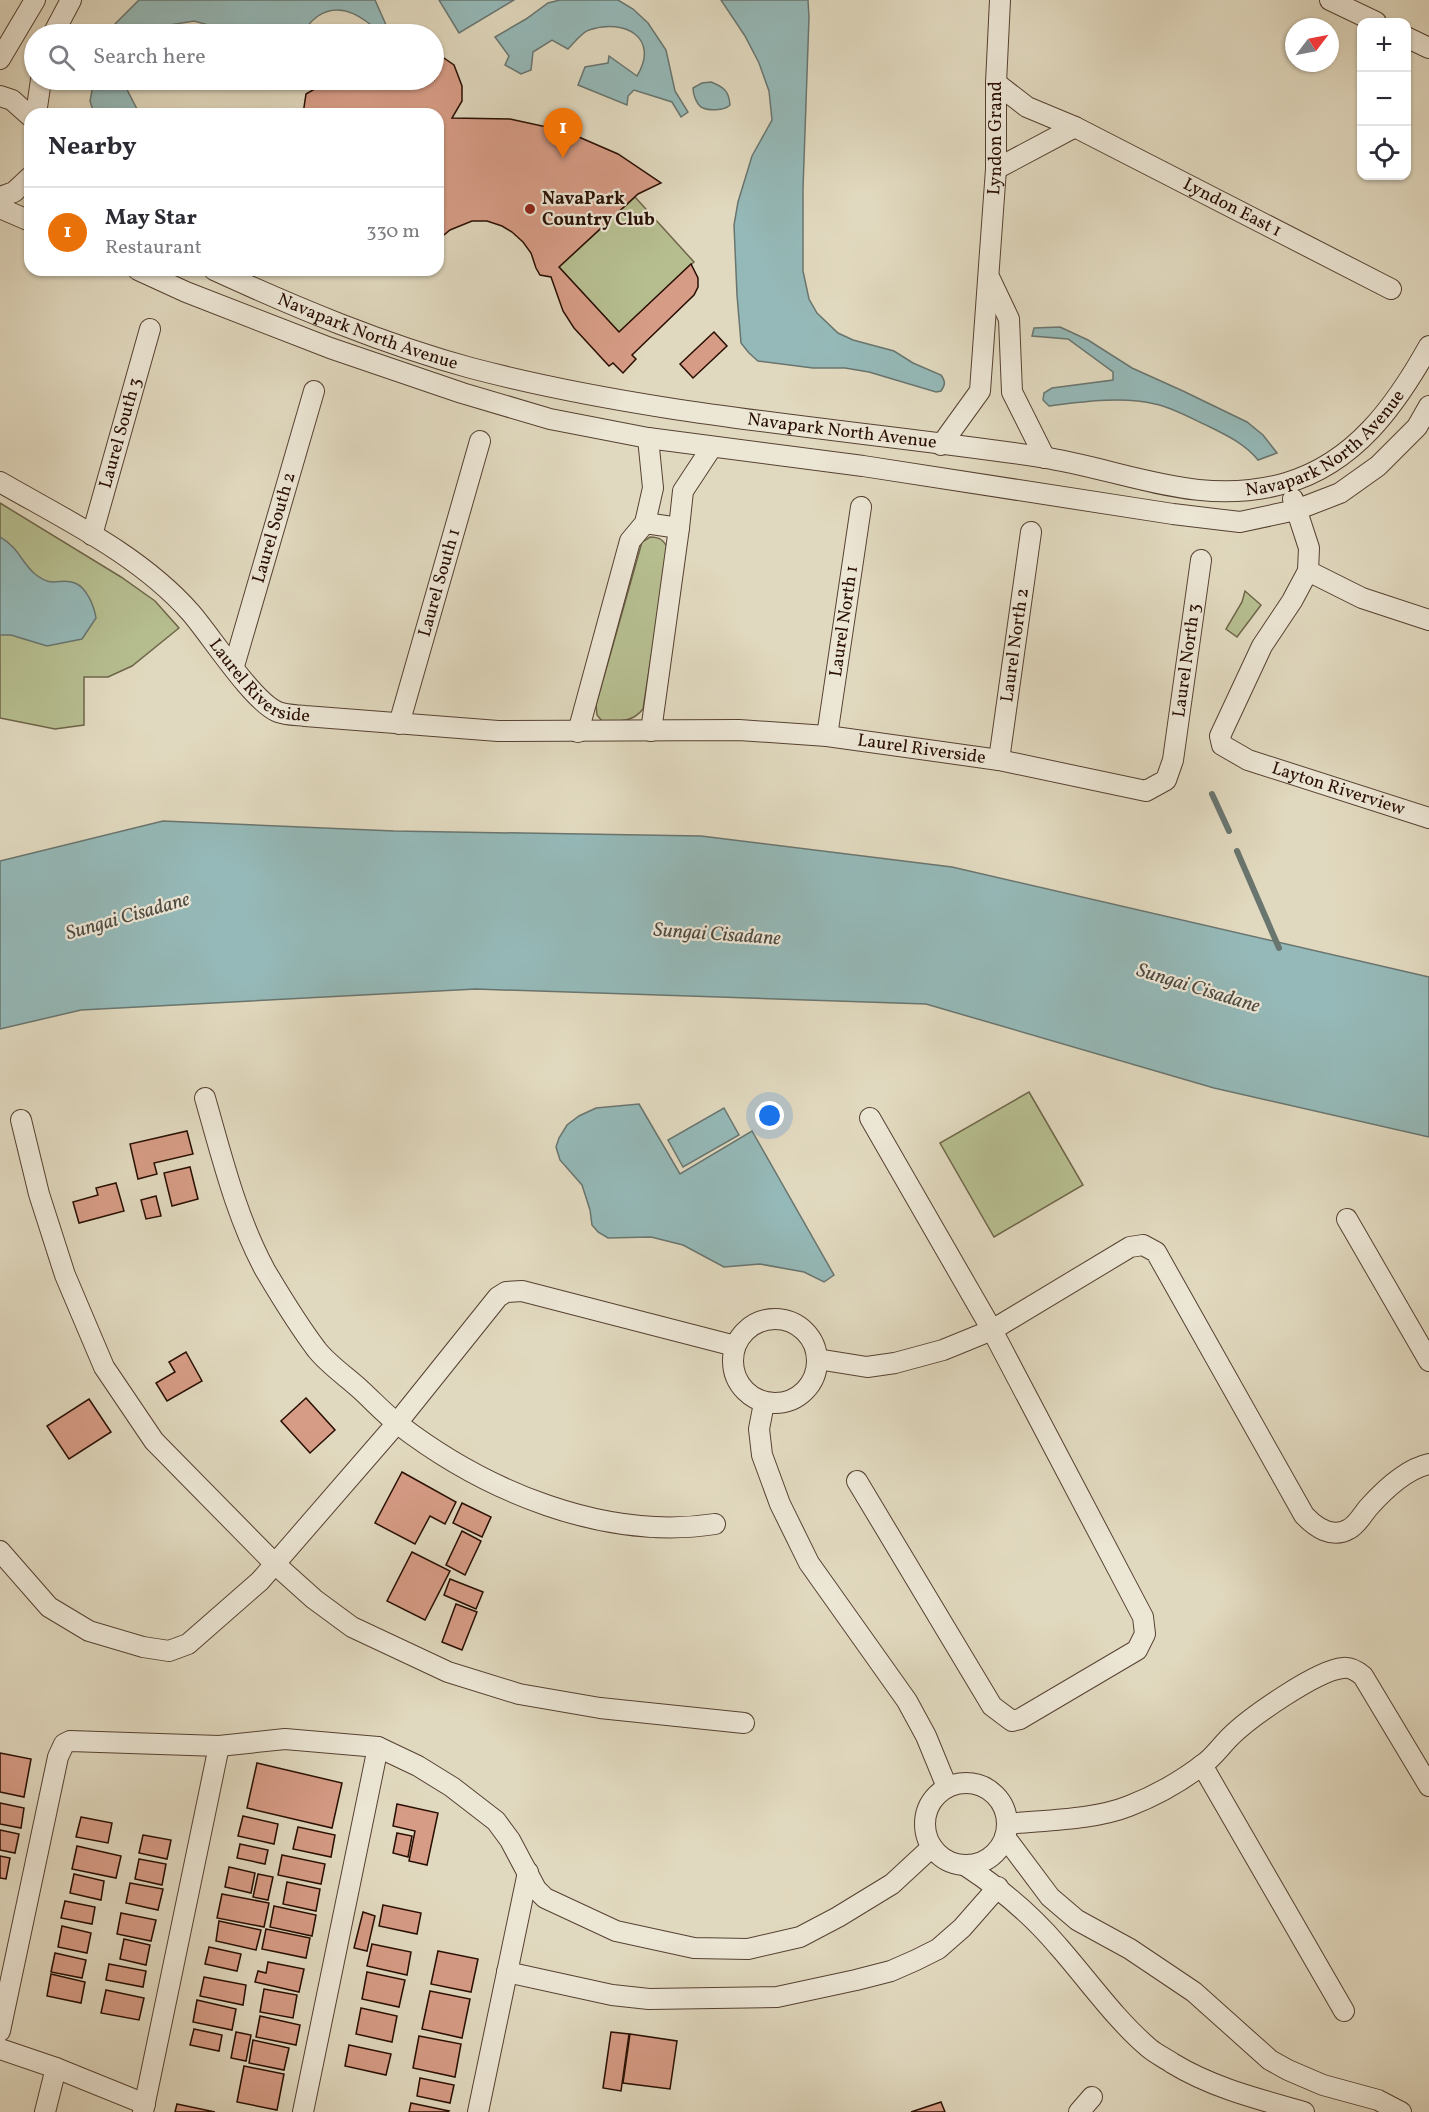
<!DOCTYPE html>
<meta charset="utf-8">
<style>
body{margin:0;font-family:Vollkorn,serif;background:#f2f2f3;color:#2b2b33}
.controls{position:absolute;right:18px;top:18px;display:grid;overflow:hidden;border-radius:12px;box-shadow:0 2px 4px #0004}
.controls button{width:54px;height:54px;display:grid;place-items:center;padding:0;border:0;border-bottom:2px solid #e1e1e2;background:#fff;color:#2b2b33;font:30px sans-serif}
.compass{position:absolute;left:1285px;top:18px;width:54px;height:54px;border-radius:50%;background:#fff;box-shadow:0 2px 4px #0004;rotate:58deg}
.you{position:absolute;left:770px;top:1116px;width:21px;height:21px;margin:-15px;border:4px solid #fff;border-radius:50%;background:#1a73e8;box-shadow:0 0 0 9px #1a73e833}
.badge{display:grid;place-items:center;width:39px;height:39px;border-radius:50%;background:#0b8043;color:#fff;font-size:20px;font-weight:700}
.pin{position:absolute;translate:-50% -50px;filter:drop-shadow(0 2px 3px #0008)}
.pin::after{content:'';position:absolute;top:32px;width:21px;height:18px;background:inherit;clip-path:polygon(0 0,100% 0,50% 100%)}
.list{margin:0;padding:0;list-style:none}
h2{display:flex;justify-content:space-between;align-items:center;height:78px;margin:0;padding:0 24px;font-size:26px}
h2 small{font-size:20px;font-weight:400;color:#7c7c81}
.list li{display:grid;grid-template-columns:39px 1fr auto;gap:18px;align-items:center;box-sizing:border-box;height:90px;padding:0 24px;border-top:2px solid #e1e1e2}
.list b{display:block;font-size:22px;white-space:nowrap}
.list p{margin:0;font-size:20px;white-space:nowrap;color:#7c7c81}
.list em{font-size:20px;font-style:normal;color:#7c7c81}
.icon{flex:none;width:33px;height:33px;fill:none;stroke:currentColor;stroke-width:2;stroke-linecap:round;stroke-linejoin:round}
.map{position:relative;flex:none;width:1429px;height:2112px;overflow:hidden}
.search{position:absolute;background:#fff;box-shadow:0 2px 4px #0004;left:24px;top:24px;width:420px;height:66px;display:flex;align-items:center;gap:15px;box-sizing:border-box;padding:0 21px;border-radius:33px;color:#7c7c81;font-size:22px}
.panel{position:absolute;background:#fff;box-shadow:0 2px 4px #0004;left:24px;top:108px;width:420px;height:168px;border-radius:18px}
.map>svg:first-child{display:block}
</style>
<div class="map">
<svg width="1429" height="2112" viewBox="0 0 1429 2112">
<rect width="100%" height="100%" fill="#e1d9bf"/>
<filter id="stains"><feTurbulence type="fractalNoise" baseFrequency=".00333" numOctaves="4"/><feColorMatrix values="0 0 0 0 .2 0 0 0 0 .09 0 0 0 0 .02 0 0 0 .5 -.17"/></filter>
<radialGradient id="worn" r=".72"><stop offset=".6" stop-color="#630" stop-opacity="0"/><stop offset="1" stop-color="#630" stop-opacity=".3"/></radialGradient>
<g fill="#b6be90" stroke="#6f6649" stroke-width="1.5">
<path d="M635 197 694 262 619 332 559 267Z"/>
<path d="M0 503 121 577 155 601 179 628 132 666 108 677H84V725L55 729 0 718Z"/>
<path d="M650 537C660 537 663 540 668 548L643 709C632 723 619 721 602 721L597 715 596 705 642 542Z"/>
<path d="M1245 591 1261 605 1237 637 1226 629 1242 602Z"/>
<path d="M1029 1092 1083 1185 994 1237 940 1143Z"/>
</g>
<g fill="#95b9b8" stroke="#69756f" stroke-width="1.5">
<path d="M139 0H375L390 34H382C365 19 342 0 318 16 311 21 306 27 304 34H229L212 26 194 21 163 26 146 34H111L115 24Z"/>
<path d="M439 0H514L459 33Z"/>
<path d="M560 0H618L633 9 648 23 666 50 675 91 688 112 681 117 672 102 634 90 628 96 627 105 578 85 585 67 608 63 609 56 637 76C660 38 625 18 589 30 582 32 574 43 568 49L552 40 533 52 531 70 521 74 505 65 509 56 495 37 526 19 548 3Z"/>
<path d="M721 0H808L809 17 803 189V271L809 299 817 313 838 333 853 340 894 351 913 363 941 375C946 382 945 385 941 391L936 392 869 372 845 368H813L758 361 749 353 741 343 737 295 734 225 738 202 752 156 772 120 769 91 759 63 745 36Z"/>
<path d="M94 80H122L137 109 142 114H94L90 101Z"/>
<path d="M711 82C724 87 729 91 730 105 724 111 708 111 701 107 696 103 693 94 693 88L702 83Z"/>
<path d="M1060 327 1088 340 1132 368 1183 391 1247 422 1263 435 1277 453 1258 460C1245 444 1228 436 1210 427 1192 419 1174 408 1155 404 1123 396 1081 402 1049 406L1043 400 1044 393 1052 388 1113 380V372L1068 339 1032 336 1034 328Z"/>
<path d="M0 537C19 548 21 562 35 574 53 589 60 577 75 583 87 588 94 606 96 618L82 639 47 646 11 635H0Z"/>
<path d="M163 821 394 831 701 836 952 867 1429 977V1137L1214 1088 926 1004 476 989 81 1010 0 1029V861Z"/>
<path d="M639 1104 680 1174 752 1131 834 1275 824 1282 804 1272 760 1264 724 1267 683 1245 651 1237 608 1238 598 1232 592 1225 590 1210 582 1185 560 1160 556 1147 559 1138 567 1125 579 1116 596 1108Z"/>
<path d="M724 1108 739 1135 683 1167 668 1140Z"/>
</g>
<g fill="none" stroke-linecap="round" stroke-linejoin="round">
<g stroke="#69756f" stroke-width="6">
<path d="M1212 794 1229 831"/>
<path d="M1237 851 1279 948"/>
</g>
</g>
<g fill="#d79c86" stroke="#280e02" stroke-width="1.5">
<path d="M326 26H346L366 34H313Z"/>
<path d="M441 56 454 65 462 86V101L452 118 510 119 565 131 618 154 661 183 638 194 559 267 619 332 691 264 698 278V287L694 295 632 355 636 359 623 373 613 363 609 366 574 328 563 311 551 277 540 275 536 268 531 253 523 242 512 232 502 226 487 221H472L450 230 438 240V114H303L306 94 313 90 307 80H409L411 83 418 82V80H434V57Z"/>
<path d="M714 332 727 346 693 378 680 364Z"/>
<path d="M187 1131 193 1154 154 1163 157 1174 138 1179 130 1144Z"/>
<path d="M190 1167 198 1199 172 1206 164 1173Z"/>
<path d="M116 1183 124 1211 79 1223 73 1202 98 1195 96 1188Z"/>
<path d="M156 1196 161 1216 146 1219 141 1200Z"/>
<path d="M186 1352 202 1381 167 1401 156 1383 175 1372 169 1362Z"/>
<path d="M306 1398 335 1430 310 1453 281 1421Z"/>
<path d="M89 1399 111 1432 69 1459 47 1426Z"/>
<path d="M402 1472 456 1502 445 1524 430 1516 415 1544 375 1523Z"/>
<path d="M462 1503 491 1517 482 1537 453 1523Z"/>
<path d="M462 1531 481 1541 465 1575 446 1565Z"/>
<path d="M412 1552 450 1571 425 1620 387 1601Z"/>
<path d="M450 1579 483 1592 476 1609 444 1595Z"/>
<path d="M456 1604 477 1612 462 1650 442 1642Z"/>
<path d="M0 1753 31 1759 24 1797 0 1792Z"/>
<path d="M257 1763 342 1783 332 1828 247 1808Z"/>
<path d="M0 1803 24 1808 21 1828 0 1824Z"/>
<path d="M397 1804 438 1813 427 1865 409 1861 415 1831 393 1826Z"/>
<path d="M243 1816 278 1824 274 1844 238 1836Z"/>
<path d="M81 1817 112 1823 108 1843 76 1837Z"/>
<path d="M298 1827 335 1835 331 1857 293 1849Z"/>
<path d="M0 1830 19 1834 15 1853 0 1850Z"/>
<path d="M397 1833 412 1836 408 1857 393 1853Z"/>
<path d="M143 1835 171 1840 167 1859 139 1853Z"/>
<path d="M240 1844 268 1850 265 1864 237 1858Z"/>
<path d="M77 1846 121 1856 116 1878 72 1869Z"/>
<path d="M282 1855 325 1864 321 1884 278 1875Z"/>
<path d="M0 1856 10 1858 6 1879 0 1878Z"/>
<path d="M139 1859 166 1864 162 1885 135 1879Z"/>
<path d="M229 1867 255 1873 251 1893 225 1887Z"/>
<path d="M74 1874 104 1881 101 1900 70 1893Z"/>
<path d="M258 1874 273 1877 268 1900 253 1897Z"/>
<path d="M287 1882 320 1889 316 1911 283 1904Z"/>
<path d="M130 1883 163 1889 158 1910 126 1903Z"/>
<path d="M222 1894 269 1903 264 1927 217 1918Z"/>
<path d="M65 1901 95 1907 92 1924 61 1918Z"/>
<path d="M383 1905 421 1913 417 1934 379 1926Z"/>
<path d="M274 1906 316 1915 312 1936 270 1927Z"/>
<path d="M363 1912 375 1916 367 1951 354 1948Z"/>
<path d="M121 1913 156 1920 151 1941 117 1934Z"/>
<path d="M219 1921 261 1930 256 1950 216 1941Z"/>
<path d="M62 1926 91 1933 87 1953 58 1947Z"/>
<path d="M266 1929 310 1938 306 1958 262 1949Z"/>
<path d="M124 1939 150 1945 146 1965 120 1959Z"/>
<path d="M372 1944 411 1952 407 1975 367 1966Z"/>
<path d="M209 1947 241 1954 237 1971 205 1964Z"/>
<path d="M438 1951 478 1959 471 1992 431 1984Z"/>
<path d="M55 1953 86 1960 82 1978 51 1972Z"/>
<path d="M268 1962 304 1969 299 1992 255 1982 258 1971 266 1973Z"/>
<path d="M109 1964 146 1971 143 1987 106 1980Z"/>
<path d="M367 1972 405 1980 399 2007 362 1999Z"/>
<path d="M51 1974 85 1982 81 2003 47 1996Z"/>
<path d="M204 1977 246 1985 243 2005 200 1996Z"/>
<path d="M264 1989 297 1995 293 2018 260 2012Z"/>
<path d="M106 1990 144 1998 139 2020 101 2013Z"/>
<path d="M430 1991 470 1999 462 2038 422 2029Z"/>
<path d="M197 2000 236 2009 232 2030 193 2022Z"/>
<path d="M361 2008 397 2016 392 2042 356 2034Z"/>
<path d="M260 2016 300 2025 296 2045 256 2037Z"/>
<path d="M194 2029 222 2035 219 2051 190 2045Z"/>
<path d="M236 2032 251 2035 246 2061 231 2058Z"/>
<path d="M611 2032 629 2034 621 2091 603 2088Z"/>
<path d="M630 2034 677 2041 670 2089 623 2083Z"/>
<path d="M419 2036 461 2044 455 2077 413 2068Z"/>
<path d="M253 2040 289 2048 284 2070 249 2063Z"/>
<path d="M349 2045 391 2054 386 2075 345 2066Z"/>
<path d="M244 2066 284 2074 277 2110 237 2102Z"/>
<path d="M420 2078 454 2085 450 2103 417 2096Z"/>
<path d="M941 2102 945 2112H911Z"/>
<path d="M411 2103 449 2111 448 2112H409Z"/>
<path d="M177 2104 215 2112H175Z"/>
</g>
<g fill="none" stroke-linecap="round" stroke-linejoin="round">
<defs>
<g id="minor">
<path d="M1330 0 1376 22"/>
<path d="M53 34 71 0"/>
<path d="M1406 37 1429 48"/>
<path d="M0 59 35 0"/>
<path id="s1" d="M996 83 1027 107 1075 127 1391 289"/>
<path d="M0 96 12 100 30 116"/>
<path d="M36 114 41 80"/>
<path d="M996 169 1075 127"/>
<path d="M0 197 14 192 30 177"/>
<path d="M0 208 30 221"/>
<path d="M138 270 186 292 330 348 462 393 550 419 648 438 863 466 1173 514 1240 522 1296 510 1340 493 1378 466 1417 427 1429 406"/>
<path id="s2" d="M214 270C297 308 383 344 471 368 658 417 851 429 1041 457 1126 470 1199 508 1286 483 1355 463 1396 405 1429 346"/>
<path d="M990 279 1009 319 1012 392 1045 458"/>
<path id="s3" d="M941 445 980 391 996 169V83L1000 0"/>
<path id="s4" d="M0 482C66 520 140 555 191 613 211 636 253 702 278 712 286 715 296 715 305 716L498 731 739 730 827 736 999 760 1146 791 1166 780 1173 760 1201 560"/>
<path id="s5" d="M1293 499 1309 548 1308 571 1292 601 1262 646 1220 736 1222 745 1248 760 1429 818"/>
<path d="M645 523 679 528"/>
<path id="s6" d="M92 535 150 329"/>
<path d="M1308 571 1362 598 1429 620"/>
<path id="s7" d="M234 666 314 391"/>
<path id="s8" d="M399 724 480 441"/>
<path d="M651 731 679 528 683 491 712 447"/>
<path d="M578 732 630 541 645 523 653 488 648 438"/>
<path id="s9" d="M827 736 861 507"/>
<path id="s10" d="M999 760 1031 532"/>
<path d="M205 1098C222 1157 236 1216 265 1270 281 1297 298 1325 317 1350 329 1365 347 1377 361 1390 373 1401 385 1414 398 1424 485 1491 604 1541 715 1524"/>
<path d="M21 1120 39 1194 65 1275 104 1367 154 1441 275 1564 314 1599 352 1627 448 1672 519 1694 600 1708 744 1723"/>
<path d="M1347 1219 1429 1361"/>
<circle cx="775" cy="1361" r="42"/>
<path d="M817 1359 867 1367 895 1363 943 1350 992 1330 1130 1247 1143 1245 1156 1252 1304 1515C1315 1527 1332 1539 1349 1529 1357 1525 1363 1514 1368 1508 1384 1490 1406 1469 1429 1464"/>
<path d="M764 1403 759 1429 762 1455 780 1504 809 1563 907 1701 926 1736 947 1787"/>
<path d="M857 1481 992 1706 1012 1721 1020 1719 1137 1650 1145 1634 1143 1617 992 1330 870 1118"/>
<path d="M0 1551 49 1607 89 1631 143 1647 169 1651 188 1644 260 1581 397 1423 498 1297 506 1292 522 1291 735 1346"/>
<path d="M1202 1765 1344 2011"/>
<circle cx="966" cy="1824" r="41"/>
<path d="M1007 1824C1045 1820 1094 1820 1129 1806 1155 1796 1183 1780 1205 1763 1215 1755 1221 1746 1230 1737 1249 1718 1317 1670 1343 1668 1351 1667 1357 1671 1363 1676L1429 1786"/>
<path d="M1005 1837 1050 1897 1077 1920 1130 1949 1194 1992 1270 2060 1288 2070 1323 2085 1378 2100 1401 2112"/>
<path d="M966 1866C1001 1889 1031 1914 1058 1946 1088 1980 1115 2019 1149 2048 1156 2054 1165 2058 1172 2063 1213 2088 1258 2099 1304 2112"/>
<path d="M507 1972 612 1995 649 1999 777 1997 856 1980 891 1971 916 1960 938 1949 962 1928 998 1887"/>
<path d="M0 2031 58 1757 64 1744 70 1741 219 1746 285 1739 378 1747 418 1766 452 1787 496 1821 510 1840 536 1889 545 1898 616 1931 694 1948 748 1949 800 1937 838 1917 892 1884 932 1847"/>
<path d="M0 2049 56 2068 145 2104"/>
<path d="M45 2112 56 2068"/>
<path d="M143 2112 219 1746"/>
<path d="M303 2112 378 1747"/>
<path d="M478 2112 528 1872"/>
<path d="M1079 2112 1092 2097"/>
</g>
</defs>
<use href="#minor" stroke="#564131" stroke-width="22"/>
<use href="#minor" stroke="#ece6d5" stroke-width="20"/>
</g>
<circle fill="#8f2418" stroke="#ece6d5" stroke-width="2" cx="530" cy="209" r="6"/>
<g text-anchor="middle" dominant-baseline="central" stroke-width="4.5" stroke-linejoin="round" paint-order="stroke">
<g font-size="18" fill="#280e02" stroke="#ece6d5">
<text stroke="none"><textPath href="#s3" startOffset="320">Lyndon Grand</textPath></text>
<text stroke="none"><textPath href="#s1" startOffset="268">Lyndon East 1</textPath></text>
<text stroke="none"><textPath href="#s2" startOffset="166">Navapark North Avenue</textPath></text>
<text stroke="none"><textPath href="#s6" startOffset="106">Laurel South 3</textPath></text>
<text stroke="none"><textPath href="#s2" startOffset="652">Navapark North Avenue</textPath></text>
<text stroke="none"><textPath href="#s2" startOffset="1156">Navapark North Avenue</textPath></text>
<text stroke="none"><textPath href="#s7" startOffset="144">Laurel South 2</textPath></text>
<text stroke="none"><textPath href="#s8" startOffset="147">Laurel South 1</textPath></text>
<text stroke="none"><textPath href="#s9" startOffset="116">Laurel North 1</textPath></text>
<text stroke="none"><textPath href="#s10" startOffset="116">Laurel North 2</textPath></text>
<text stroke="none"><textPath href="#s4" startOffset="1384">Laurel North 3</textPath></text>
<text stroke="none"><textPath href="#s4" startOffset="333">Laurel Riverside</textPath></text>
<text stroke="none"><textPath href="#s4" startOffset="1011">Laurel Riverside</textPath></text>
<text stroke="none"><textPath href="#s5" startOffset="396">Layton Riverview</textPath></text>
</g>
<g font-size="18" font-weight="bold" fill="#280e02" stroke="#ece6d5" text-anchor="start">
<text x="542" y="199">NavaPark<tspan x="542" dy="21">Country Club</tspan></text>
</g>
<g font-size="20" font-style="italic" fill="#4e4a42" stroke="#ece6d5">
<text transform="translate(128 917) rotate(-16)">Sungai Cisadane</text>
<text transform="translate(717 935) rotate(4)">Sungai Cisadane</text>
<text transform="translate(1198 989) rotate(17)">Sungai Cisadane</text>
</g>
</g>
<rect width="100%" height="100%" filter="url(#stains)"/>
<rect width="100%" height="100%" fill="url(#worn)"/>
</svg>
<div class="controls">
<button>+</button>
<button>−</button>
<button><svg class="icon" aria-label="locate" viewBox="0 0 24 24"><circle cx="12" cy="12" r="6"/><path d="M12 2v4M12 18v4M2 12h4M18 12h4"/></svg></button>
</div>
<svg class="compass" viewBox="-18 -18 36 36"><path d="M0-13l5 13h-10z" fill="#e53935"/><path d="M0 13l5-13h-10z" fill="#7c7c81"/></svg>
<div class="you"></div>
<div class="pin badge" style="left:563px;top:158px;background:#e8710a">1</div>
<div class="search"><svg class="icon" aria-label="search" viewBox="0 0 24 24"><circle cx="10" cy="10" r="6"/><path d="M15 15l6 6"/></svg>Search here</div>
<section class="panel">
<h2>Nearby<small></small></h2>
<ul class="list">
<li><span class="badge" style="background:#e8710a">1</span><div><b>May Star</b><p>Restaurant</p></div><em>330 m</em></li>
</ul>
</section>
</div>
